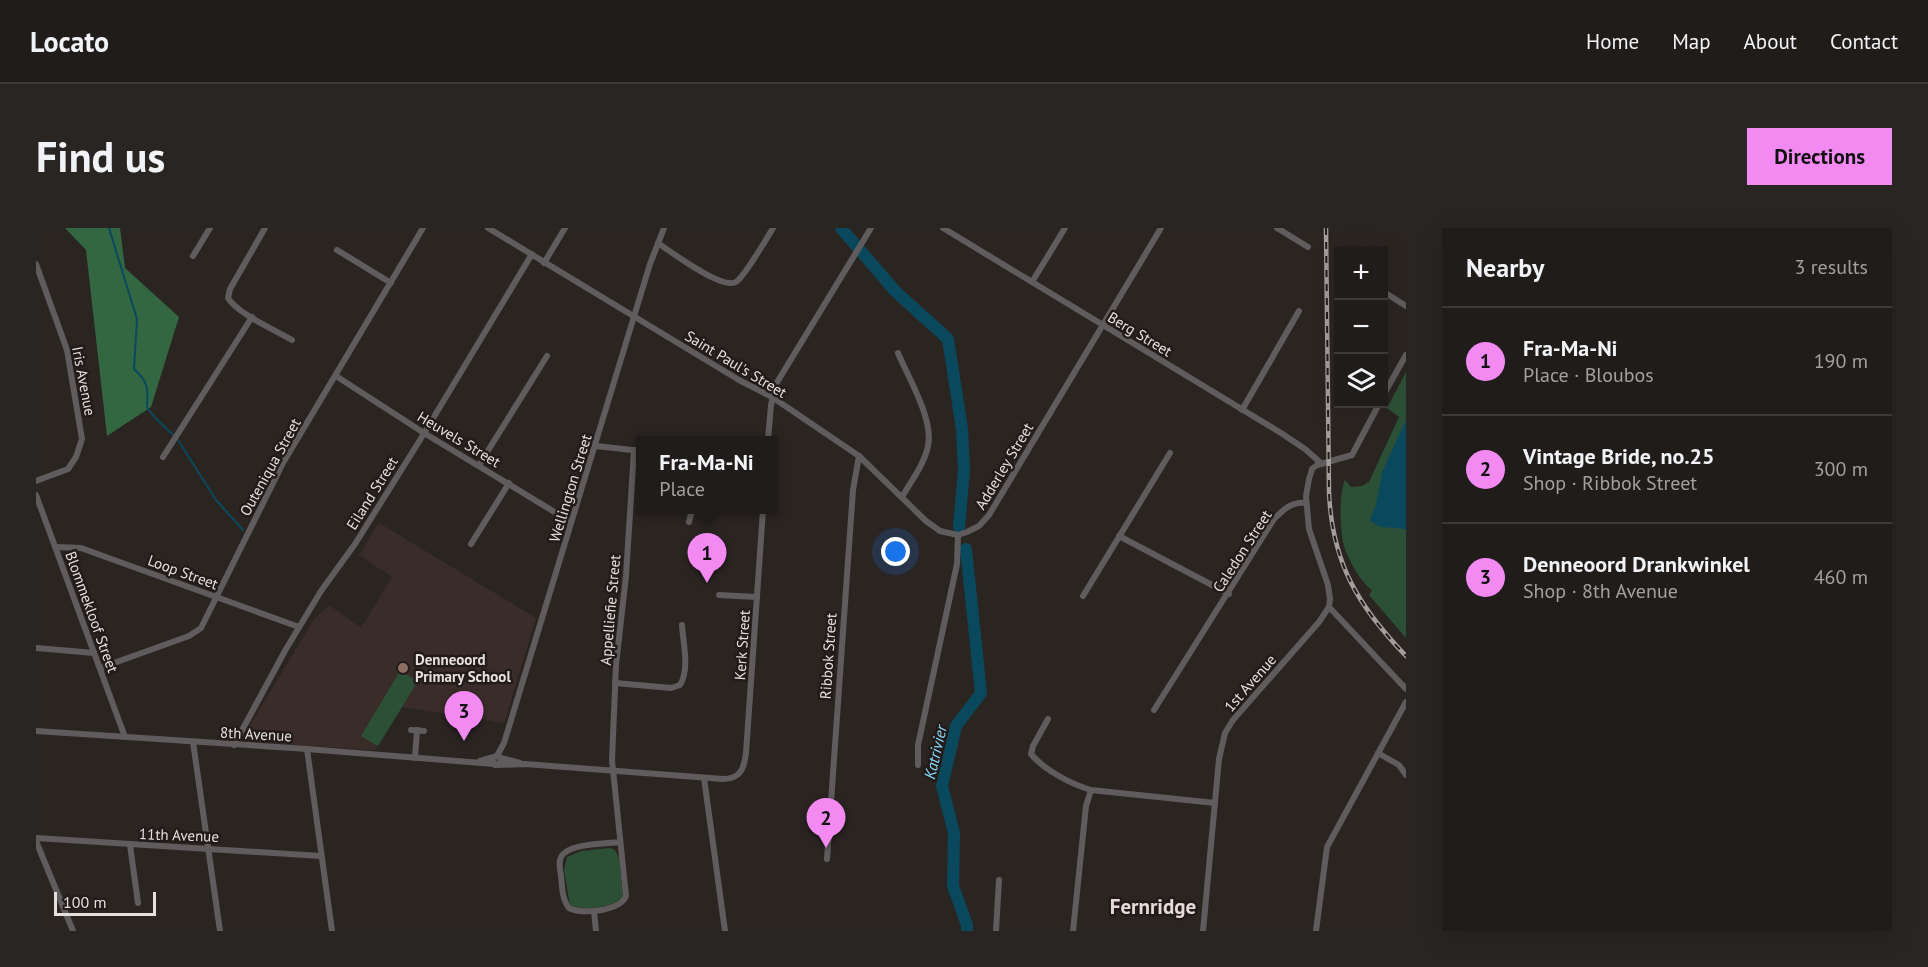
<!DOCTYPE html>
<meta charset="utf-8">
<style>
body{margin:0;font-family:"PT Sans",sans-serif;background:#282523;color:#f1f3f6}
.controls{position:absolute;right:18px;top:18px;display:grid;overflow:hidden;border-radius:0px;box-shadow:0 6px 24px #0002}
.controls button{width:54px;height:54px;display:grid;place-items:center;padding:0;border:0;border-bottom:2px solid #3d3a39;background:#201c1a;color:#f1f3f6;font:30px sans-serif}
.scale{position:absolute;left:18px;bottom:15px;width:102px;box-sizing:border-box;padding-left:6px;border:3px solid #e5e0de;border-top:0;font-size:16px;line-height:21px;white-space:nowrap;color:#e5e0de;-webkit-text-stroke:4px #221b19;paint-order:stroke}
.you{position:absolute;left:860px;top:324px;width:21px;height:21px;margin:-15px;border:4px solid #fff;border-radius:50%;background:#1a73e8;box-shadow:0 0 0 9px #1a73e833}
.badge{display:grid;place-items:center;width:39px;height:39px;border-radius:50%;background:#f28af2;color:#111;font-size:20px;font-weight:700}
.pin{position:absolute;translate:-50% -50px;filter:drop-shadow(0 2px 3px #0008)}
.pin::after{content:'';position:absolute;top:32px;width:21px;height:18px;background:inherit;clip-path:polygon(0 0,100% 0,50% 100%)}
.popup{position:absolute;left:600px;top:208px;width:141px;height:78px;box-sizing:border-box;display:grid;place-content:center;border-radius:0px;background:#201c1a;filter:drop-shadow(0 2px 4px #0005);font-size:20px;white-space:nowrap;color:#a2a1a2}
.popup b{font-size:22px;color:#f1f3f6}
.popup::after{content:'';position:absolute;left:50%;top:100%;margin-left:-12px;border:12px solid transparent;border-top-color:#201c1a}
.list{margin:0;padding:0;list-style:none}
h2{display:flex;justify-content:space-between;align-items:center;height:78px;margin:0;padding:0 24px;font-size:26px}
h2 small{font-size:20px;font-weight:400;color:#a2a1a2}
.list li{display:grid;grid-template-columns:39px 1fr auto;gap:18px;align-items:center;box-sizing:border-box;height:108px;padding:0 24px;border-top:2px solid #3d3a39}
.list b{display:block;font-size:22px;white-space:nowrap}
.list p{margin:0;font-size:20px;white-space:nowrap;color:#a2a1a2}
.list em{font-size:20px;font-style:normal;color:#a2a1a2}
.icon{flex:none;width:33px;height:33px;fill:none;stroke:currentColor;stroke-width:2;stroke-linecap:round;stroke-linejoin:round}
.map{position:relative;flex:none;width:1370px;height:703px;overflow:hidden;border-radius:0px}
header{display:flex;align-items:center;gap:36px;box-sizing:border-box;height:84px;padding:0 30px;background:#201c1a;border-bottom:2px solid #3d3a39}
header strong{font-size:28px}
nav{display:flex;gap:33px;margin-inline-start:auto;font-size:21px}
.intro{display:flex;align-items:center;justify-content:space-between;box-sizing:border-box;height:144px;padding:0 36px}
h1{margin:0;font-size:42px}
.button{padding:15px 27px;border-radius:0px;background:#f28af2;color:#111;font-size:21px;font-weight:700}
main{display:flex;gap:36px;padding:0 36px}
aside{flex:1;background:#201c1a;border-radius:0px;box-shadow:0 6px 24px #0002}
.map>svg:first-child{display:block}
</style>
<header>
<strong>Locato</strong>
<nav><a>Home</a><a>Map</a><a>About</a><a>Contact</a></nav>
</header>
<div class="intro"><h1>Find us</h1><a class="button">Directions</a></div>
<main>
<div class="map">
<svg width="1370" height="703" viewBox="0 0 1370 703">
<rect width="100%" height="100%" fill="#2b2522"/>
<path fill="#3a2d29" d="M343 295 500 390 468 495 366 479 339 522 215 514 210 504 278 391 293 377 325 400 356 349 323 327Z"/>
<g fill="#2c5035">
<path d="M1370 144V410L1333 367 1336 362C1324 354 1310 328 1307 314 1304 298 1303 265 1309 252L1315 259 1326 258 1333 254 1363 189 1351 180Z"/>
<path d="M364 443 382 453 342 518 325 508Z"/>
<path d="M574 620 579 622 583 631 587 670C573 680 549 683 534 677L528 642 531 629 545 623Z"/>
</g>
<path fill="#326742" d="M29 0H84L89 40 143 89 115 179 71 208 50 22Z"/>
<path fill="#0a495d" d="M1370 192V302C1356 298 1345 303 1334 292L1340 276 1346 244Z"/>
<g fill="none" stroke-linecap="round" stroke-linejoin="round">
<path stroke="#0a495d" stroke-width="2" d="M73 0 101 91 98 141C113 155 112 160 111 179 119 193 132 200 142 212L180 272 207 302"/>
<g stroke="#0a495d" stroke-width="12">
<path d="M805 0 859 63 912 111 926 201 928 243 923 299"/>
<path d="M930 321 945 465 920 498 906 558 918 605 917 658 931 697V703"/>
</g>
<g stroke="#605c5d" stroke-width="6">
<path d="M229 0 194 61 192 70C202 86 239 102 256 112"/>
<path d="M452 0 703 152 736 169 823 228 890 293 904 303 922 307 931 304 943 298 953 287 1125 0"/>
<path d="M907 0 1245 205 1269 221 1286 236"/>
<path d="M1241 0 1272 19"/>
<path d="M622 15C635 24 686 62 700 54 708 49 731 10 737 0"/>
<path d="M301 22 355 55"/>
<path d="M157 28 174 0"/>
<path d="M508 35 529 0"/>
<path d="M0 36 31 122 46 211 40 229 32 241 0 253"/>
<path d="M996 54 1029 0"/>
<path d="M1348 64 1370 78"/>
<path d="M862 125C872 149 898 192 892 218 888 237 875 253 866 269"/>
<path d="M300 148 388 205 535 294"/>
<path d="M1348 166 1370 127"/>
<path d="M1206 182 1263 83"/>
<path d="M732 212 735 177 740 156 835 0"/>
<path d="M560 218 605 223"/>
<path d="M127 229 216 89"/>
<path d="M443 237 511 128"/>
<path d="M0 267 89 509"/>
<path d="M653 294 656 282"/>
<path d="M1083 308 1193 366"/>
<path d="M435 316 473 255"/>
<path d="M20 319 45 320 263 399"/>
<path d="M683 367 721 369"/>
<path d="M1047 368 1134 225"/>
<path d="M1293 379 1370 461"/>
<path d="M0 420 58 425"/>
<path d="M64 440 153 408 165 400 247 235 387 0"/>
<path d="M579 455 635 460 644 457C654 441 647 415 646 397"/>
<path d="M1118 482 1238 291C1247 282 1256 273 1270 275"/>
<path d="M1012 491 997 518 995 526C1008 542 1035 556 1055 562L1179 575"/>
<path d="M375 502 388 503"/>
<path d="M0 503 271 521 458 536"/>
<path d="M157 514 184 703"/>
<path d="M198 517 250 421 285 363 319 316 384 212 496 26"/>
<path d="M271 521 296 703"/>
<path d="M1342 525 1363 537 1370 547"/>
<path d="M461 528 468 515 614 36 628 0"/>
<path d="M379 530 381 502"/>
<path d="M465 530 484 535"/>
<path d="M444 533 461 528 465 530V534L459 537 456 531"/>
<path d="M462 537 489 536 687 551C705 551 708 540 710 525L727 282"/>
<path d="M882 537V517L921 336 922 307"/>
<path d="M668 550 689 703"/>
<path d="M0 610 285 628"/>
<path d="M0 613 37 703"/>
<path d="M584 614C570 616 532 615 525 629 522 635 524 641 525 648 526 658 526 671 533 680 546 687 584 683 590 668L576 532 580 437 590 348 598 222"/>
<path d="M94 617 102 675"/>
<path d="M791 631 817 262 823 228"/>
<path d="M558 683 560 703"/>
<path d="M960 703 963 652"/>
<path d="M1037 703 1050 578 1055 562"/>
<path d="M1167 703 1183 531 1189 505 1197 492 1283 394 1293 379 1294 371 1292 357 1273 301 1270 268 1273 251 1276 241 1281 237 1316 227 1343 176"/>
<path d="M1280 703 1291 619 1370 474"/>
</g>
<defs>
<path id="rail" d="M1290 0 1293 264C1296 335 1322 378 1370 428"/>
</defs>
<use href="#rail" stroke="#a39e9b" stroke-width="4.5"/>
<use href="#rail" stroke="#221b19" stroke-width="2" stroke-dasharray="7" stroke-linecap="butt"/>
</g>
<circle fill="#8d6e63" stroke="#221b19" stroke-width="2" cx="367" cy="440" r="6"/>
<g text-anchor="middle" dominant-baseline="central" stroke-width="5" stroke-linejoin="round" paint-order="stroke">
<g font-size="15" fill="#e5e0de" stroke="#221b19">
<text transform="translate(1104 106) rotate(31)">Berg Street</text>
<text transform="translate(700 136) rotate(31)">Saint Paul's Street</text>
<text transform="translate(48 153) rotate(79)">Iris Avenue</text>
<text transform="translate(423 211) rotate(31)">Heuvels Street</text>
<text transform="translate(968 238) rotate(-59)">Adderley Street</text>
<text transform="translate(234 239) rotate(-61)">Outeniqua Street</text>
<text transform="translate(534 260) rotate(-73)">Wellington Street</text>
<text transform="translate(336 265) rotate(-58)">Eiland Street</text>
<text transform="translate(1206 323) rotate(-57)">Caledon Street</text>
<text transform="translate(147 344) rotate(20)">Loop Street</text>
<text transform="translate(574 382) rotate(-85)">Appelliefie Street</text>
<text transform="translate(56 384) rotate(70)">Blommekloof Street</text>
<text transform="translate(706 417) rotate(-86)">Kerk Street</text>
<text transform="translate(792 428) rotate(-86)">Ribbok Street</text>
<text transform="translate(1214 455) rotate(-49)">1st Avenue</text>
<text transform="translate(220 506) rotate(3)">8th Avenue</text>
<text transform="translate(143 607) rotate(2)">11th Avenue</text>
</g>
<g font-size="15" font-weight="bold" fill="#e5e0de" stroke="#221b19" text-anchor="start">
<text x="379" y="431">Denneoord<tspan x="379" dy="17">Primary School</tspan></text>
</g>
<g font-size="16" font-style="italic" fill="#89dbfb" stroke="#221b19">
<text transform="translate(899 524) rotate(-77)">Katrivier</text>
</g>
<g font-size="21" font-weight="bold" fill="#e5dbd8" stroke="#221b19">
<text x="1117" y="678">Fernridge</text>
</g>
</g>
</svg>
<div class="controls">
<button>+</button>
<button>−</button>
<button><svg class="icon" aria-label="layers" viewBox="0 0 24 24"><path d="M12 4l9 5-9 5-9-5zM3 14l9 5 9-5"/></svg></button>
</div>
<div class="scale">100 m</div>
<div class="you"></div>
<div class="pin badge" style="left:671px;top:355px">1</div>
<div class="popup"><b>Fra-Ma-Ni</b>Place</div>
<div class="pin badge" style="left:790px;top:620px">2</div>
<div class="pin badge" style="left:428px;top:513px">3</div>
</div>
<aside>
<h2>Nearby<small>3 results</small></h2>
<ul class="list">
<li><span class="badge">1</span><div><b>Fra-Ma-Ni</b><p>Place · Bloubos</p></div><em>190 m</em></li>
<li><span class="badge">2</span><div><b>Vintage Bride, no.25</b><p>Shop · Ribbok Street</p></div><em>300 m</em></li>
<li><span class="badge">3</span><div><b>Denneoord Drankwinkel</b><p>Shop · 8th Avenue</p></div><em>460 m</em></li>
</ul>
</aside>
</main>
